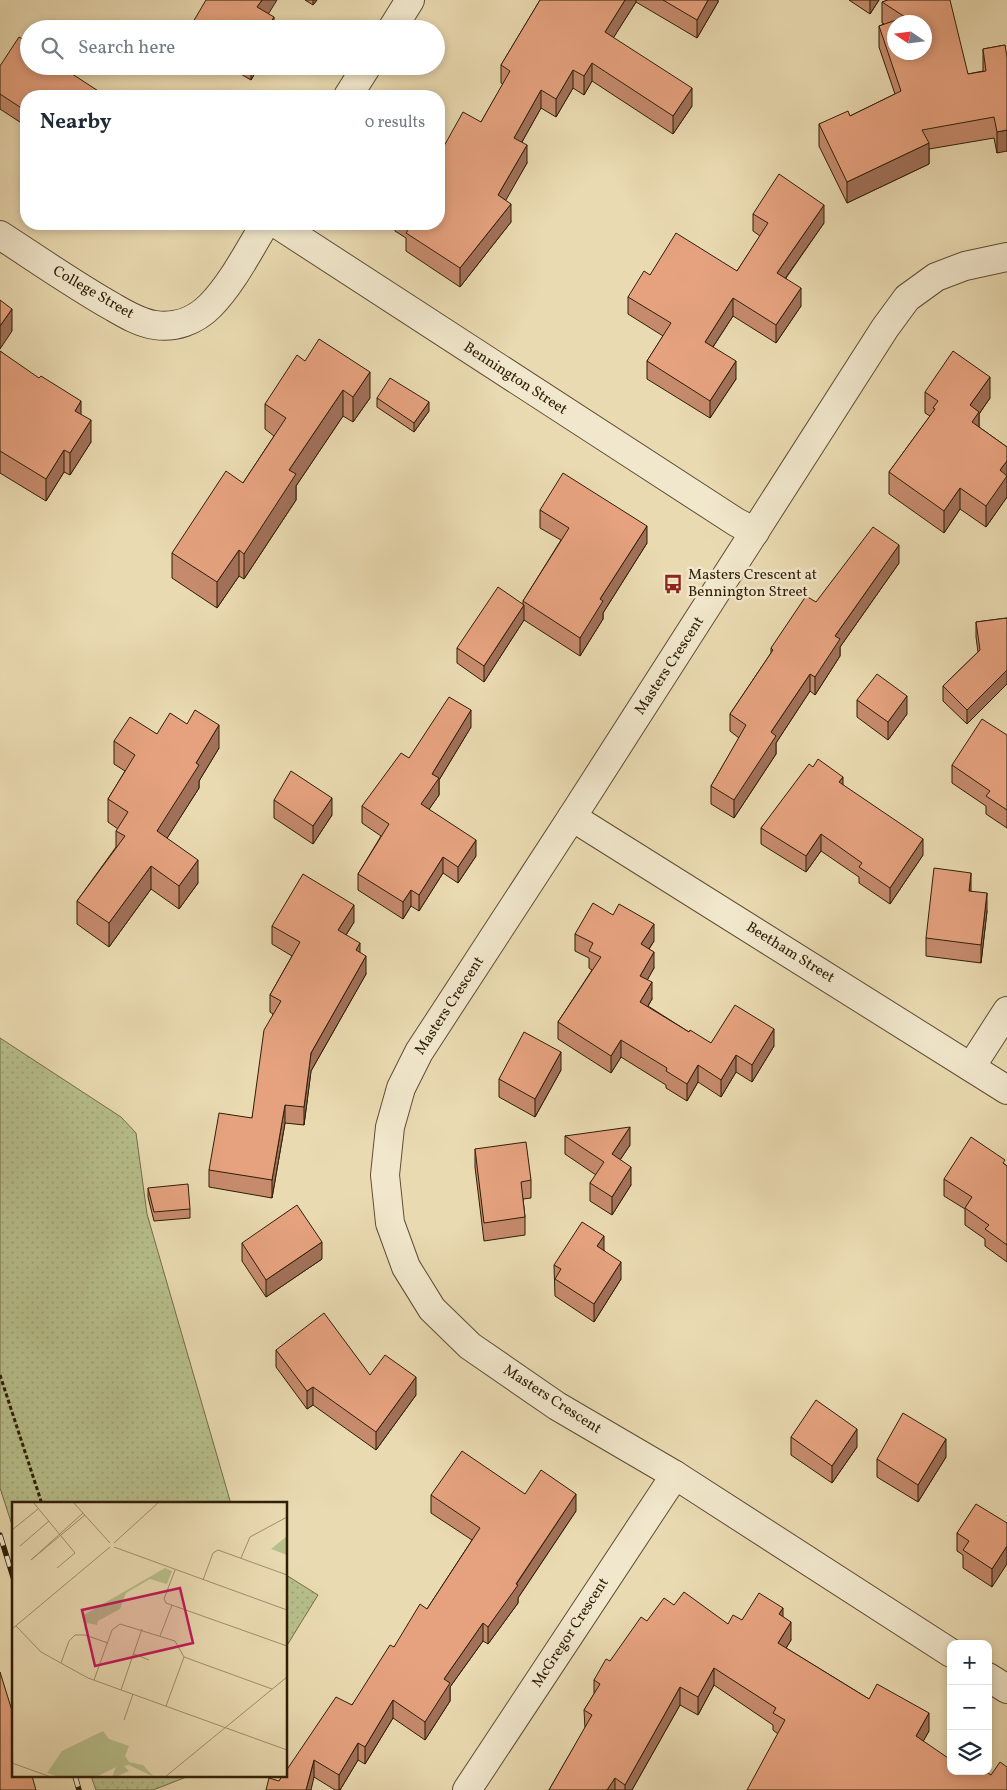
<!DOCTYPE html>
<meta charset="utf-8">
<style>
body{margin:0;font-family:Vollkorn,serif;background:#f6f6f7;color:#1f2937}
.controls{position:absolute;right:15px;bottom:15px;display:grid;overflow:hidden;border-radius:10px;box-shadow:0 2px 8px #0003}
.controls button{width:45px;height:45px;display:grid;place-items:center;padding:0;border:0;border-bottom:1px solid #e0e1e3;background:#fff;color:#1f2937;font:25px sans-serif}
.compass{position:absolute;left:887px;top:15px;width:45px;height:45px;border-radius:50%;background:#fff;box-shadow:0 2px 8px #0003;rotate:283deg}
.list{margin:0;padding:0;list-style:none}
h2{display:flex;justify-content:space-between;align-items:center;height:65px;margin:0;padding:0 20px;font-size:21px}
h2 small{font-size:16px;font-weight:400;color:#747a83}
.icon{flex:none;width:28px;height:28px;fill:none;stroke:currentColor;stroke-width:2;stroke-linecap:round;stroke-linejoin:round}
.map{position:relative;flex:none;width:1007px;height:1790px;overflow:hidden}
.search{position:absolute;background:#fff;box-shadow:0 2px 8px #0003;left:20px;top:20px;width:425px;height:55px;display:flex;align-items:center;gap:12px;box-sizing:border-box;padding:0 18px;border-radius:28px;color:#747a83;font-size:19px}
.panel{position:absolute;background:#fff;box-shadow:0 2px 8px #0003;left:20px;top:90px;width:425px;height:140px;border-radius:20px}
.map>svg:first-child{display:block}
</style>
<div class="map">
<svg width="1007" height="1790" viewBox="0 0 1007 1790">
<defs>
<pattern id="green-dots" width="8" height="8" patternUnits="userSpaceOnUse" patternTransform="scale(1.25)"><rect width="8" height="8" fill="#b7bf8b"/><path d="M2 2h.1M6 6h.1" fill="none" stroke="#9ea476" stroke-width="1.8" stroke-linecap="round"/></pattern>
</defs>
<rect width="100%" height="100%" fill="#eadab1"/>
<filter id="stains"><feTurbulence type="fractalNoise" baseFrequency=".004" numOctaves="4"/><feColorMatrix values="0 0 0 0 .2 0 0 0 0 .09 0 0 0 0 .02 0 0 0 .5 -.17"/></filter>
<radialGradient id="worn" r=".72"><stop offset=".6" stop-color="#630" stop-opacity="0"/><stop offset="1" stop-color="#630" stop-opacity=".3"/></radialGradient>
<g fill="url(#green-dots)" stroke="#736e49">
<path d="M0 1038 121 1117 136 1133 147 1214 231 1504H14V1531L0 1488Z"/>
<path d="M286 1575 318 1595 286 1647Z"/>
<path d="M91 1776H189L153 1790H96Z"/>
</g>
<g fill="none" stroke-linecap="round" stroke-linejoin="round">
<defs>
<g id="minor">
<path d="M392 29 410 0"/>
<path d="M348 96 367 66"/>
<path d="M277 224 736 522 755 532"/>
<path d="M0 235C37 259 74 285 113 307 125 314 140 323 155 325 175 328 195 321 210 306 232 284 249 250 265 224"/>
<path d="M572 817 1007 1090"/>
<path d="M971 1067 1007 1011"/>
<path d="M951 1653 675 1475 557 1406 470 1346 432 1309 406 1267 390 1223 385 1175 390 1127 401 1088 419 1052 572 817 885 328 907 298 936 277 965 266 1007 257"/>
<path d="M988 1677 1007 1689"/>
<path d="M467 1790 675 1475"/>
</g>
</defs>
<use href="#minor" stroke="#5e4d32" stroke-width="30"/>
<path stroke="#2f1e07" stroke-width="3" stroke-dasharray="4 2.5" stroke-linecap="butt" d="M0 1375 42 1504"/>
<use href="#minor" stroke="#f1e7cc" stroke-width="28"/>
<defs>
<g id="rail">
<path d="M0 1535 14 1580"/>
<path d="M75 1776 79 1790"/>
</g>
</defs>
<use href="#rail" stroke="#2f1e07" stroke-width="5.5"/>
<use href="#rail" stroke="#f1e7cc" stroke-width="4" stroke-dasharray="11" stroke-linecap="butt"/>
</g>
<g fill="#c68b6d" stroke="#2f1e07">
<path d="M305 0H317L313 5Z"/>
<path d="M540 0H718V2L697 38 636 2 613 38 692 106 673 134 592 81 584 95 573 88 556 117 541 108 522 142 527 163 505 200 511 222 460 287 406 251V238L395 231V224H439L481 122 503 84 501 83V65Z"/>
<path d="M849 0H879L870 14Z"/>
<path d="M888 0 968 74 983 71V49L1005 45 997 153 994 138 929 149V164L847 203 819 146V124L850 116 895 94 879 47V26L884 24 882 23V2Z"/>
<path d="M268 13 274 29H193V22Z"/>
<path d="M0 66H73V68L70 72 26 96V126L0 109Z"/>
<path d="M227 66H259L251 80Z"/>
<path d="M753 214 824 223 786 278 801 306 776 343 733 316 713 347 736 379 710 418 647 379V361L663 336 628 314V297L650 275 737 271 760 236 753 231Z"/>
<path d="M0 351 81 414 91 442 70 475 64 472 46 501 0 473Z"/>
<path d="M305 361 370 398 353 422 343 416 296 486V500L244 579 239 576 217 608 172 578V553L243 483 274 436 265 429V404Z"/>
<path d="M925 392 990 398 979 414V427L1007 447V497L986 527 960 509 944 533 889 494V472L930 416 925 413Z"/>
<path d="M377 398 429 411 414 432 377 407Z"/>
<path d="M540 510 647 543 603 613V619L580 656 524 620 484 682 457 663V648L523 604V601L561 540 540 528Z"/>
<path d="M899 563 840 647V656L815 695 810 691 776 743V754L734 818 711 804V786L739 738 730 731V714L771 653V648L816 602Z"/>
<path d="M1007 618 967 724 943 701V686L978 652 976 637V622Z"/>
<path d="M857 700 907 714 888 740 857 717Z"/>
<path d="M471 727 439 780V795L429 809 476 856 458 883 443 873 419 911 411 906 403 919 358 890V874L381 836 362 823V806L409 758Z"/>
<path d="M157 734 219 748 199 781V788L167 838 198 883 179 909 151 889 109 947 77 924V901L116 847V831L118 829 108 822V799L125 771 114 764V741Z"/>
<path d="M1007 735V828L986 814V806L952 783V765Z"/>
<path d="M813 767 843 785 923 855 890 904 859 883V877L821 851 806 872 761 844V828Z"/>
<path d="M274 800 332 815 313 844 274 818Z"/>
<path d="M971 891 987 911 981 963 926 956V938Z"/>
<path d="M354 922 346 935 360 953 366 974 311 1071 304 1125 285 1123 272 1198 209 1187V1170L252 1118 273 1014 270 1012V995L292 956 272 944V926Z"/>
<path d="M575 934 654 941 649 949 654 968 647 980 652 999 648 1006 689 1032 711 1043 774 1046 752 1082 736 1072 721 1097 698 1082 687 1101 666 1088V1085L621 1057 611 1073 558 1039V1022L592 970 589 968V958L575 951Z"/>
<path d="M561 1070 535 1117 499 1097V1079Z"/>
<path d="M565 1136 630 1145 620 1160 631 1185 612 1215 590 1201V1183L596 1175 565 1154Z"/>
<path d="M475 1149 531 1180V1198L523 1199 525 1217V1235L484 1241 475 1167Z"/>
<path d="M1005 1164 1007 1166V1262L985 1246V1239L965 1225V1209L944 1196V1179Z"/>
<path d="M148 1188 190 1209V1218L154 1221 148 1197Z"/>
<path d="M242 1243 322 1259 266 1297 242 1261Z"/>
<path d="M604 1250 621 1279 594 1322 555 1296 554 1265Z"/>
<path d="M276 1350 370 1375 416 1395 376 1450 313 1405 307 1409 276 1367Z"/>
<path d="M791 1437 857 1447 832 1483 791 1455Z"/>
<path d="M946 1457 918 1502 877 1477V1459Z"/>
<path d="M525 1494 576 1511 518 1598V1603L488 1644 483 1641 450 1687V1701L425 1740 393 1718 365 1764 358 1760 340 1790H335L314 1777 279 1781 352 1705 394 1647 427 1609 472 1540 431 1513V1495Z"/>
<path d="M1007 1523 992 1587 963 1568V1555L957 1551V1533Z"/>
<path d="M674 1605 728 1624 742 1620 783 1617 791 1640 786 1648 869 1699 929 1731 923 1741 951 1771 1007 1790 778 1734 773 1730V1725L714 1685 698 1715 680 1705 632 1790H549L585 1728 584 1710 594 1694V1680L610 1661 647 1621Z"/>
</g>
<g fill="#a17159" stroke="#2f1e07">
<path d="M262 0H277L259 29 257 7Z"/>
<path d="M313 0H317L313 5Z"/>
<path d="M625 0H636V2L605 51V32Z"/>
<path d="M708 0H718V2L697 38V20Z"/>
<path d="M870 0H879L870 14Z"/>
<path d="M274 17V29H267Z"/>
<path d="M592 63V81L584 95V76Z"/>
<path d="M64 66H73V68L63 83V68Z"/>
<path d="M251 66H259L251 80Z"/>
<path d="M573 70V88L556 117V99Z"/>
<path d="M692 88V106L673 134V116Z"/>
<path d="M541 90V108L514 156V138Z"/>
<path d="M1007 130V151L997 153V132Z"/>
<path d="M929 143V164L847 203V182Z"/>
<path d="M527 145V163L498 214V195Z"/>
<path d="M511 204V222L460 287V268Z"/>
<path d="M824 205V223L777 290V273Z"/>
<path d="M801 288V306L776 343V325Z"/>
<path d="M733 298V316L705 359V342Z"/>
<path d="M12 309V331L0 349V326Z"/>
<path d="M736 361V379L710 418V401Z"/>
<path d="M370 372V398L353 422V397Z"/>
<path d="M990 377V398L979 414V433L972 443 970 405Z"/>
<path d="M343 390V416L296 486V500L244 579V554L289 470Z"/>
<path d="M81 401V424L75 411Z"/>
<path d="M429 402V411L414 432V423Z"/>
<path d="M91 420V442L70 475V453Z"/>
<path d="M64 450V472L46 501V479Z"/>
<path d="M1007 461V497L986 527V506L1000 470Z"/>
<path d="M960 488V509L944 533V511Z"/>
<path d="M647 526V543L603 613V619L580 656V638L600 599Z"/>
<path d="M899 545V563L840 647V656L815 695V677L835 636Z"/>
<path d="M239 550V576L217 608V582Z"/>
<path d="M524 605V620L484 682V666Z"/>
<path d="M1007 670V684L967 724V710Z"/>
<path d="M810 674V691L776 743V754L734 818V800L771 732Z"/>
<path d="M907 696V714L888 740V722Z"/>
<path d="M471 710V727L439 780V795L421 821V804L432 774Z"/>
<path d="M219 725V748L199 781V788L157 854V831L196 763Z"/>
<path d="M843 777V793L839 782Z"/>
<path d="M332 798V815L313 844V826Z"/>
<path d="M821 834V851L806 872V856Z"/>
<path d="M923 839V855L890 904V888Z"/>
<path d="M476 840V856L458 883V867Z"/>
<path d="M443 857V873L419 911V895Z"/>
<path d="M198 860V883L179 909V886Z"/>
<path d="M151 866V889L109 947V923Z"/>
<path d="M971 873V890L969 909V891Z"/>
<path d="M411 890V906L403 919V902Z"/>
<path d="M987 893V911L981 963V945Z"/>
<path d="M354 905V922L338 948V930Z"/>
<path d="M654 924V941L641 961V944Z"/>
<path d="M360 943V961L356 950Z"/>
<path d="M654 952V968L640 993V976Z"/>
<path d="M366 956V974L311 1071 304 1125V1107L311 1053Z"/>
<path d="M652 982V999L640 1019V1002Z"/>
<path d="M774 1029V1046L752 1082V1065Z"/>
<path d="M621 1040V1057L611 1073V1056Z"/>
<path d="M561 1052V1070L535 1117V1099Z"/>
<path d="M736 1055V1072L721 1097V1080Z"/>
<path d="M698 1065V1082L687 1101V1084Z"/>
<path d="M285 1105V1123L272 1198V1180Z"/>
<path d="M630 1127V1145L612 1172V1154Z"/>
<path d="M631 1167V1185L612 1215V1197Z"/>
<path d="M604 1236V1253L597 1246Z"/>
<path d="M322 1242V1259L266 1297V1280Z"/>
<path d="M621 1262V1279L594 1322V1304Z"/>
<path d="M416 1377V1395L376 1450V1432Z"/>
<path d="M313 1387V1405L307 1409V1391Z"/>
<path d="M857 1429V1447L832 1483V1466Z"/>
<path d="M946 1439V1457L918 1502V1485Z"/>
<path d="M576 1494V1511L518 1598V1603L488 1644V1627Z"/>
<path d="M1007 1546V1564L992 1587V1569Z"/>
<path d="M783 1608V1626L779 1614Z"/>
<path d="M791 1622V1640L778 1661V1643Z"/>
<path d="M483 1623V1641L450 1687V1701L425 1740V1722L444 1679Z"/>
<path d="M714 1668V1685L698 1715V1697Z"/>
<path d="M680 1687V1705L632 1790H625V1785Z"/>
<path d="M393 1700V1718L365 1764V1747Z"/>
<path d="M929 1713V1731L916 1754V1736Z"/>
<path d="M358 1743V1760L340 1790H339V1775Z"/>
<path d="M314 1760V1777L311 1790H306Z"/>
<path d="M615 1778V1790H607Z"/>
</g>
<g fill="#e6a27f" stroke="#2f1e07" fill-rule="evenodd">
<path d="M206 0H262L257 7 274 17 267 29H204L193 22Z"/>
<path d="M540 0H625L605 32 692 88 673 116 592 63 584 76 573 70 556 99 541 90 514 138 527 145 498 195 511 204 460 268 406 233 412 224H439V155L463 112 481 122 510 71 501 65Z"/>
<path d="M663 0H708L697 20Z"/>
<path d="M888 0H950L968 74 986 71 983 49 1005 45 1007 57V130L997 132 994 117 922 130 929 143 847 182 819 124 848 111 850 116 901 91 879 26 905 17 882 2ZM894 22H924V52H894Z"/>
<path d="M19 37 29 43V66H64L63 68 106 96H26V111L0 94V66Z"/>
<path d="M222 93 227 96H220Z"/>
<path d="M779 174 824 205 777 273 801 288 776 325 733 298 705 342 736 361 710 401 647 361 671 323 628 297 644 271 650 275 676 233 737 271 768 223 753 214Z"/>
<path d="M0 300 12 309 0 326Z"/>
<path d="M319 339 370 372 353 397 343 390 289 470 296 474 244 554 239 550 217 582 172 553 226 471 243 483 286 418 265 404 297 355 305 361Z"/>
<path d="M0 351 39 378 41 376 81 401 75 411 91 420 70 453 64 450 46 479 0 451Z"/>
<path d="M953 351 990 377 970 405 979 412 972 422 1007 447V461L1000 470 1007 476 986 506 960 488 944 511 889 472 935 409 933 408 938 401 925 392Z"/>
<path d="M390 378 429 402 414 423 377 398Z"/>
<path d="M563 473 647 526 600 599 603 601 580 638 523 601 569 528 540 510Z"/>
<path d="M873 527 899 545 835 636 840 639 815 677 810 674 771 732 776 736 734 800 711 786 746 725 730 714 773 650 771 648 806 596 816 602Z"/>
<path d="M498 587 524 605 484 666 457 648Z"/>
<path d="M1007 618V670L967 710 943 686 980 650 976 622Z"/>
<path d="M877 674 907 696 888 722 857 700Z"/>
<path d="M449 697 471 710 432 774 439 778 421 804 476 840 458 867 443 857 419 895 411 890 403 902 358 874 389 824 362 806 401 753 409 758Z"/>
<path d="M195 710 219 725 196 763 199 765 157 831 198 860 179 886 151 866 109 923 77 901 125 836 116 831 128 812 108 799 135 755 114 741 130 717 157 734 170 713 187 724Z"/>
<path d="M982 719 1007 735V810L986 796 990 791 952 765Z"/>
<path d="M818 759 843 777 839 782 923 839 890 888 859 867 862 863 821 834 806 856 761 828 809 764 813 767Z"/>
<path d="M291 771 332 798 313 826 274 800Z"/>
<path d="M934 868 971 873 969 891 987 893 981 945 926 938Z"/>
<path d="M303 874 354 905 338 930 360 943 356 950 366 956 311 1053 304 1107 285 1105 272 1180 209 1170 219 1113 252 1118 264 1030 281 1001 270 995 300 942 272 926Z"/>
<path d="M593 903 613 915 619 904 654 924 641 944 654 952 640 976 652 982 640 1002 689 1032 690 1030 711 1043 735 1005 774 1029 752 1065 736 1055 721 1080 698 1065 687 1084 666 1071 667 1068 621 1040 611 1056 558 1022 601 957 589 951 593 943 575 934Z"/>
<path d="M524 1032 561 1052 535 1099 499 1079Z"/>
<path d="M630 1127 612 1154 631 1167 612 1197 590 1183 604 1162 565 1136Z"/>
<path d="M971 1137 1005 1160 1003 1163 1007 1166V1245L985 1229 989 1225 965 1208 972 1197 944 1179Z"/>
<path d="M526 1142 531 1180 521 1182 525 1217 484 1223 475 1149Z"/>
<path d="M188 1184 190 1209 154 1212 148 1188Z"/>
<path d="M297 1205 322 1242 266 1280 242 1243Z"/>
<path d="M582 1222 604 1236 597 1246 621 1262 594 1304 555 1279 561 1269 554 1265Z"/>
<path d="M324 1313 370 1375 385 1355 416 1377 376 1432 313 1387 307 1391 276 1350Z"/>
<path d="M816 1400 857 1429 832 1466 791 1437Z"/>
<path d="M903 1413 946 1439 918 1485 877 1459Z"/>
<path d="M462 1451 525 1494 541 1470 576 1494 516 1584 518 1585 488 1627 483 1623 444 1679 450 1683 425 1722 393 1700 365 1747 358 1743 339 1775 314 1760 306 1790H266L269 1778 279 1781 282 1776H286V1771L336 1697 352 1705 390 1645 394 1647 420 1604 427 1609 480 1528 431 1495Z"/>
<path d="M976 1504 1007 1523V1546L992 1569 963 1550 969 1541 957 1533Z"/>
<path d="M684 1592 728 1624 733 1615 742 1620 759 1593 783 1608 779 1614 791 1622 778 1643 869 1699 877 1684 929 1713 916 1736 951 1760V1771H985L991 1775 1000 1762 1007 1767V1790H747L785 1720 773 1713 776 1708 714 1668 698 1697 680 1687 625 1785 615 1778 607 1790H549L592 1715 584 1710 600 1684 594 1680 606 1659 610 1661 641 1617 647 1621 664 1598 674 1605Z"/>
<path d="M0 1672 14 1717V1776H32L36 1790H0Z"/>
</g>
<defs>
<symbol id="bus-bare" viewBox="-9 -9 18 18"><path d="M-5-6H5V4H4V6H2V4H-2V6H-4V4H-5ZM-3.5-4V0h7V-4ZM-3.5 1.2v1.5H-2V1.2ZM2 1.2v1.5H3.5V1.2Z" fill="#8f2418" stroke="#f1e7cc" stroke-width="2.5" paint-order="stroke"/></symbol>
</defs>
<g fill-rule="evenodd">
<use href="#bus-bare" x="659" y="570" width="28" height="28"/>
</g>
<g text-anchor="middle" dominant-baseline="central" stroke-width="5" stroke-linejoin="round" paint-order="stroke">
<g font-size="15" fill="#2f1e07" stroke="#f1e7cc">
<text transform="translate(93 293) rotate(30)">College Street</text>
<text transform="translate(515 379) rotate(33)">Bennington Street</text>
<text transform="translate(670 666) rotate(-57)">Masters Crescent</text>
<text transform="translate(790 953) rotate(32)">Beetham Street</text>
<text transform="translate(450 1006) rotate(-57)">Masters Crescent</text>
<text transform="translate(552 1400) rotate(33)">Masters Crescent</text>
<text transform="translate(571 1633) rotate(-57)">McGregor Crescent</text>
</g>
<g font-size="15" fill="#2f1e07" stroke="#f1e7cc" text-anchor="start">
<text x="688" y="575">Masters Crescent at<tspan x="688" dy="17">Bennington Street</tspan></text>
</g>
</g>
<g transform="translate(12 1502)">
<rect width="275" height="275" fill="#eadab1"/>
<path d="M275 34V53L259 47ZM153 66 160 69 155 82 138 77 114 91 108 107 86 119 85 123 75 121 71 130 74 121 70 114Z" fill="#b7bf8b"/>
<path d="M91 229 97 237 117 244 113 254 117 260 131 263 142 275 117 263 112 264 117 269 104 275H100L104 265 84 275H47L35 271 50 249Z" fill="#b7bf8b"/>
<path fill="none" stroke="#9f8f6d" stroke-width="1" d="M21 0 63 51 45 66M61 0 98 41M71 11 19 58 73 13M0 28 26 7M102 41 147 0M8 44 37 19M102 45 275 108M229 56 238 35 275 15M163 68 152 97 154 101 275 144M191 78 201 51 206 48 275 73M4 124 29 150 76 176 275 248M0 127 98 45M148 134 160 103M122 152 137 158M172 155 260 187M49 161 57 139 63 133H73L96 141M82 178 100 128 108 122 163 139 172 155M109 188 130 127M154 204 172 155M112 218 121 192M0 261 39 275M153 275 275 175"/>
<path fill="#c2185b" fill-opacity="0.15" stroke="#c2185b" stroke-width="2.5" d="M168 86 181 141 83 164 70 108Z"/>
<rect width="275" height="275" fill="none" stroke="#2f1e07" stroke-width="2.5"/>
</g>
<rect width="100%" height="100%" filter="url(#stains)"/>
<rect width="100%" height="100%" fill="url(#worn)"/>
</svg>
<div class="controls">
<button>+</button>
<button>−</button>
<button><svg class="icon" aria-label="layers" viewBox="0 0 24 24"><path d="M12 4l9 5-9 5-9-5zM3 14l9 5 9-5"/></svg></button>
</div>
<svg class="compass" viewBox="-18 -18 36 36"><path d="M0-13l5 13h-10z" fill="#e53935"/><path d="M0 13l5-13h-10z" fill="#747a83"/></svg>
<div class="search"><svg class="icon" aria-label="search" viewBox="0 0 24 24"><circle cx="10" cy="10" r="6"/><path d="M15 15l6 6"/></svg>Search here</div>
<section class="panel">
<h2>Nearby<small>0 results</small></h2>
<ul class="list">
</ul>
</section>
</div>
